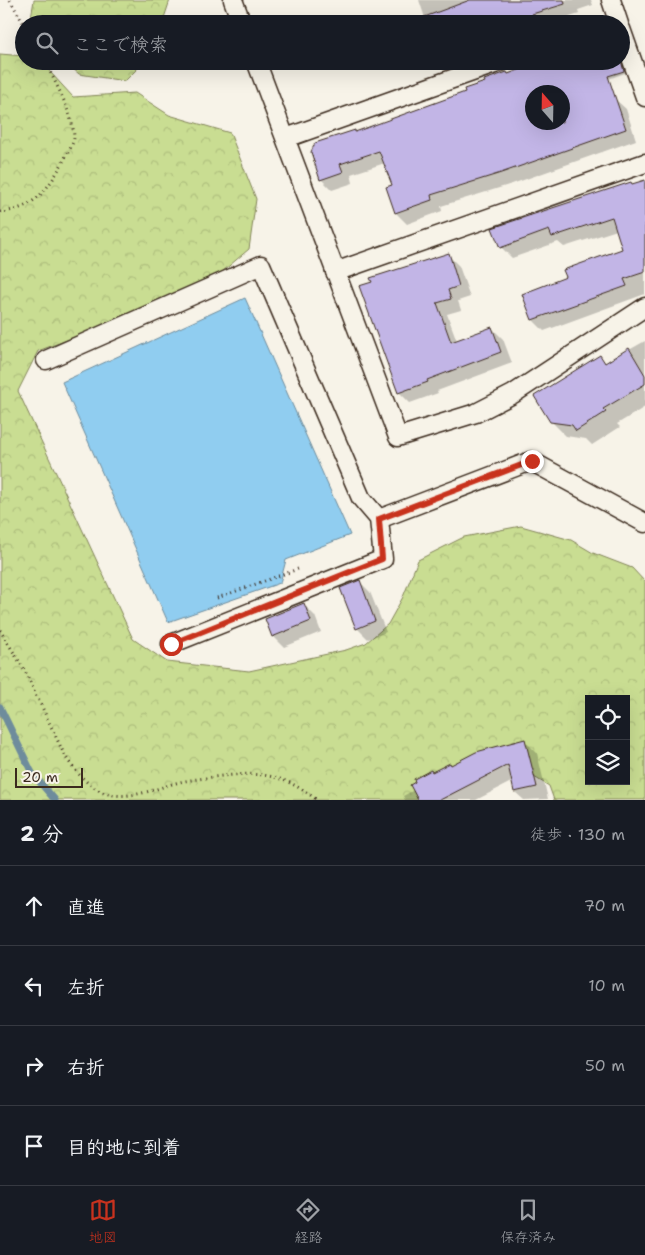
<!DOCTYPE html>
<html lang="ja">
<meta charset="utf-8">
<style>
body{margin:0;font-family:"Shantell Sans","Klee One",sans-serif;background:#242831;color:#f1f3f6}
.controls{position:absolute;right:15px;bottom:15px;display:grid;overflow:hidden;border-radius:0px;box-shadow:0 5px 20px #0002}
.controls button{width:45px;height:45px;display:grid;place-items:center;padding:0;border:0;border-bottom:1px solid #363941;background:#171b24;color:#f1f3f6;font:25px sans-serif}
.compass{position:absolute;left:525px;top:85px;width:45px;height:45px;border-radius:50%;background:#171b24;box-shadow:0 5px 20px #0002;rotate:340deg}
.scale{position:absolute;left:15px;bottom:12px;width:68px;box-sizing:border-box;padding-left:5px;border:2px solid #3b2a1e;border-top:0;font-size:14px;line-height:18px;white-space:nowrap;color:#3b2a1e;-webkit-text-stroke:4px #f7f3e8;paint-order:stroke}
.stop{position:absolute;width:15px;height:15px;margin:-11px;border:4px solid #c8321e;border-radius:50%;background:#fff}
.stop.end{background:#c8321e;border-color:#fff;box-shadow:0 1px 5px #0008}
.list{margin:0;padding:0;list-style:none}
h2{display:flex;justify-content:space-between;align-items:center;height:65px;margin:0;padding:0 20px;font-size:21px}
h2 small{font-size:16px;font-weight:400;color:#9ea1a6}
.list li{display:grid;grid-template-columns:32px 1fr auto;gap:15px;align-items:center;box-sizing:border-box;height:80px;padding:0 20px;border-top:1px solid #363941}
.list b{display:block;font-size:19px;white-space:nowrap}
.list em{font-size:16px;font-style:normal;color:#9ea1a6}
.icon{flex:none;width:28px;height:28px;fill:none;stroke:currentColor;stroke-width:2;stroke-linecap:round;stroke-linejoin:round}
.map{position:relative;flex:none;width:645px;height:800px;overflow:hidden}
.search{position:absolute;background:#171b24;box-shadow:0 5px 20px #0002;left:15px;right:15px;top:15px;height:55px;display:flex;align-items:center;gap:12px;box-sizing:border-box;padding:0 18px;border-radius:28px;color:#9ea1a6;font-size:19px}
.sheet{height:385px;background:#171b24}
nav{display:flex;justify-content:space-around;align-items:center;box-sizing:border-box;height:70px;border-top:1px solid #363941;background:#171b24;font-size:14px;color:#9ea1a6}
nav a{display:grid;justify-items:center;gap:2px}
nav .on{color:#c8321e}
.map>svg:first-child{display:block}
</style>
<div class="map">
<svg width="645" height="800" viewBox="0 0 645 800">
<defs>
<pattern id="forest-crowns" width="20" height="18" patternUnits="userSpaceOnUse" patternTransform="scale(1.25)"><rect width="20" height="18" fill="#c9dd92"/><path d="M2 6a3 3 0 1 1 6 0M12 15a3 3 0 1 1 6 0" fill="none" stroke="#aebe7d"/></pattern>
</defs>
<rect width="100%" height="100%" fill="#f7f3e8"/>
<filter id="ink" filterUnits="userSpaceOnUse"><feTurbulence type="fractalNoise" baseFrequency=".02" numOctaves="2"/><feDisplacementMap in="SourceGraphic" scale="10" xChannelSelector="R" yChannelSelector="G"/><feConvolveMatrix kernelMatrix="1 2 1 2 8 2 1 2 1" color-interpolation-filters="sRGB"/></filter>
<g filter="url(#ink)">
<g fill="url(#forest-crowns)" stroke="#828458" fill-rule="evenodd">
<path d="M34 0H170L162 24H34L31 18Z"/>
<path d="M0 54 24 56V61H40L73 97 135 93 169 115 230 133 256 199 249 249 203 288 38 351 18 391 133 639 167 662 249 671 346 650 366 643 388 624 403 597 418 560 464 537 521 526 571 540 593 553 632 568 645 582V800H554L549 786 499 756 445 773 417 800H0ZM589 699H626V781H589Z"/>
<path d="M64 61H145L125 81 79 74Z"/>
</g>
<path fill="#90cdf0" stroke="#6e8c9c" d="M245 298 350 535 286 560 280 583 168 622 62 382Z"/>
<g fill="#0003" fill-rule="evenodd">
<path d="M419 0H591L593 5 578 10 579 14 548 24H427Z"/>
<path d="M621 55 628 72 597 83 626 109 636 140 512 184 441 206 442 211 407 224 396 213 388 188 394 186 385 163 351 174 353 183 332 190 321 179 356 133 466 92 509 75 568 61H621ZM532 92H562V122H532Z"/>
<path d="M645 181V294L544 331 533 320 524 294 568 278 623 250 617 230 564 247 558 242 512 258 501 247 632 185Z"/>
<path d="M448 255 459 266 470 297 458 301 461 310 447 314 457 341 492 328 503 339 512 363 437 391 438 393 410 403 399 392Z"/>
<path d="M645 341V407L617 424 620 427 592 445 586 439 566 436 551 421 600 357 606 363Z"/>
<path d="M359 581 370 592 386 632 368 639 357 628Z"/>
<path d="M304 605 315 616 321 632 284 647 273 636Z"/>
<path d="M524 740 537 753 548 799 524 800 515 792 513 781 476 800H405L403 796 414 790 432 773Z"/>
</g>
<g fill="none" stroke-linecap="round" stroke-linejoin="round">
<path stroke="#6e8c9c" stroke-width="7" d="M0 707 32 773 55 800"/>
</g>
<g fill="#c2b5e6" stroke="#3b2a1e" fill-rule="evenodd">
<path d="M470 0H564L565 4 532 14 534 18 518 24H411V22Z"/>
<path d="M543 61H621L624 71 608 76 626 129 501 173 431 195 432 200 395 213 386 187 392 185 379 151 340 164 343 172 320 180 311 152 315 143 355 130V132L465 92 464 89 485 82 484 80 507 72 508 74ZM532 92H562V122H532Z"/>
<path d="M645 180V272L624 279 627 286 532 320 522 294 566 277 563 270 622 249 612 217 552 237 549 230 500 248 492 228 631 182 632 184Z"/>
<path d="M449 253 459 286 448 290 451 299 437 303 451 342 492 327 501 352 427 380 428 382 398 393 359 286 372 282 370 278Z"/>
<path d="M629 348 645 375V384L603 409 606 412 576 431 572 425 550 422 534 396 600 355 605 363Z"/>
<path d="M360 580 375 621 356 629 340 588Z"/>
<path d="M304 603 311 621 272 637 265 619Z"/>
<path d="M525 739 537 787 514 792 508 765 440 800H418L410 785 415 782 414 779 431 770 432 772 450 763 451 765 476 752Z"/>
</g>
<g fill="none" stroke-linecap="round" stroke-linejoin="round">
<defs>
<g id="minor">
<path d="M233 0 242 24"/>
<path d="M611 0 619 24"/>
<path d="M621 29 645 97"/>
<path d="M256 61 398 437 476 413 513 394 645 307"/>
<path d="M286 138 503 61"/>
<path d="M335 272 645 163"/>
<path d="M46 360 261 265 361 498 379 519 383 559 171 644"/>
<path d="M379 519 531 461 645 523"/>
</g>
</defs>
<use href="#minor" stroke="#3b2a1e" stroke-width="21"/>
<g stroke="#3b2a1e" stroke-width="3" stroke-dasharray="1 4" stroke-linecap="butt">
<path d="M10 0 24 24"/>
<path d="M0 212C34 210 48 189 63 162 66 155 74 144 74 137 73 113 55 83 45 61"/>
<path d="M217 598 298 569"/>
<path d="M0 630 25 671 64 754C73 769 88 787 105 793 128 800 150 791 172 784 186 780 199 779 213 777 258 772 279 771 317 800"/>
</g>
<use href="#minor" stroke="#f7f3e8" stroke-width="18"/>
</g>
</g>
<g fill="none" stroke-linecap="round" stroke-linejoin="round" filter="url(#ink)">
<path stroke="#c8321e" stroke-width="6" d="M171 644 382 559 379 519 532 461"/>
</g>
</svg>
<div class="controls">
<button><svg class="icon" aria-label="locate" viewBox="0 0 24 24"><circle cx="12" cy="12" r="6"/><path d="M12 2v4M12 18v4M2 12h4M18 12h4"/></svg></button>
<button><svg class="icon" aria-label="layers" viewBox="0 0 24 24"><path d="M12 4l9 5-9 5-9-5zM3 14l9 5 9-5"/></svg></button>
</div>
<svg class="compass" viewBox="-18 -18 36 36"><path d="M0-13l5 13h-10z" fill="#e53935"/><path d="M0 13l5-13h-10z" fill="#9ea1a6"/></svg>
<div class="scale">20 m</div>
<div class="stop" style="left:171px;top:644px"></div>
<div class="stop end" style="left:532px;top:461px"></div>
<div class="search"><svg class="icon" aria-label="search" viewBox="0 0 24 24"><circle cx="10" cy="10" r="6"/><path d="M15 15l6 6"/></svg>ここで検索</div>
</div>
<section class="sheet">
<h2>2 分<small>徒歩 · 130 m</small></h2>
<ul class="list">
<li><svg class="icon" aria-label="ahead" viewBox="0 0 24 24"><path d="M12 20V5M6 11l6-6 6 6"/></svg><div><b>直進</b></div><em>70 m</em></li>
<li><svg class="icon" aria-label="left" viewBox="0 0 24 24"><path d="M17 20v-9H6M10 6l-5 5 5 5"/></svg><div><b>左折</b></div><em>10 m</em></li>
<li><svg class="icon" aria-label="right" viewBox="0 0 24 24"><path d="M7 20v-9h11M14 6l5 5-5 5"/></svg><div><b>右折</b></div><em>50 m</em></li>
<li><svg class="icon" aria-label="arrive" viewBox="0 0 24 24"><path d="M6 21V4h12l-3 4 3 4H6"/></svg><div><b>目的地に到着</b></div></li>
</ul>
</section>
<nav>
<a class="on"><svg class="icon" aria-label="map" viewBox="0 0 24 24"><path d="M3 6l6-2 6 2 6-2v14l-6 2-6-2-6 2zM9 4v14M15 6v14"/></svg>地図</a>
<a><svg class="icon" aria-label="directions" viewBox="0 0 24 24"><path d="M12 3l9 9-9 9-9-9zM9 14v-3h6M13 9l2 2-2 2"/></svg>経路</a>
<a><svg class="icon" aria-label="saved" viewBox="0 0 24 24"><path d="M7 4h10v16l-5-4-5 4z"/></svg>保存済み</a>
</nav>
